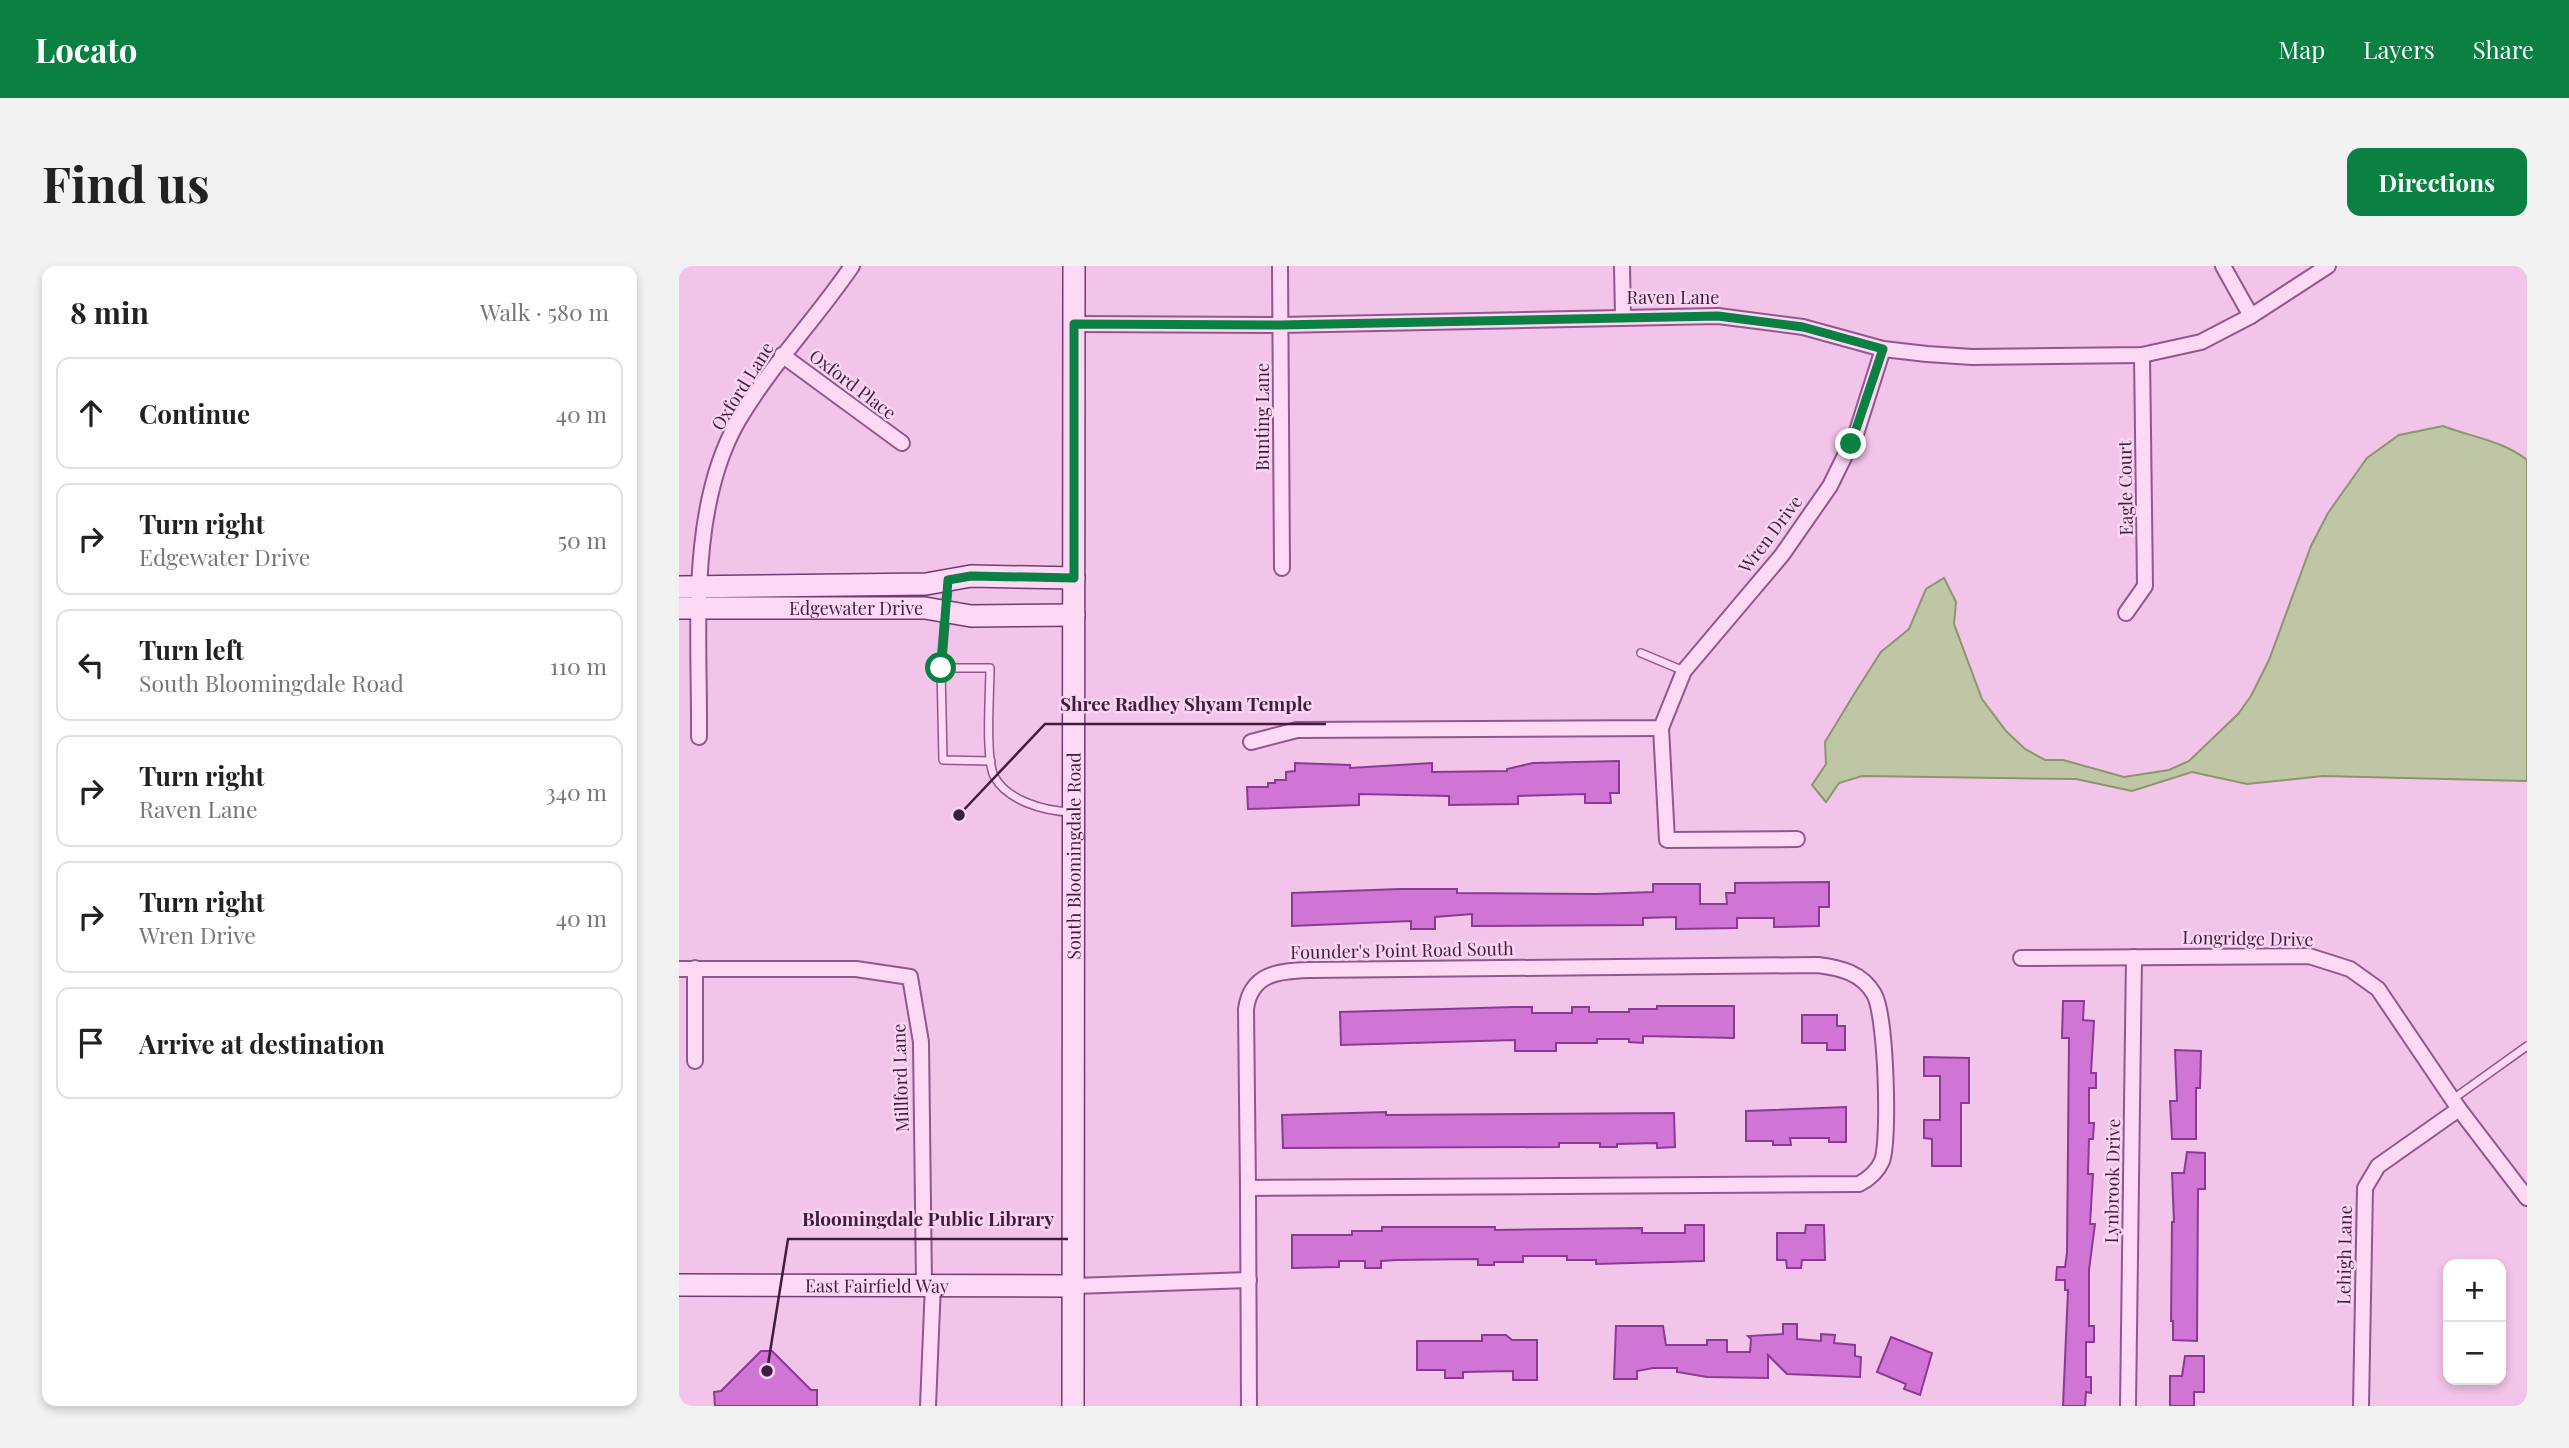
<!DOCTYPE html>
<meta charset="utf-8">
<style>
body{margin:0;font-family:"Playfair Display",serif;background:#f2f2f2;color:#222}
.controls{position:absolute;right:21px;bottom:21px;display:grid;overflow:hidden;border-radius:14px;box-shadow:0 4px 10px #0003}
.controls button{width:63px;height:63px;display:grid;place-items:center;padding:0;border:0;border-bottom:2px solid #e0e0e0;background:#fff;color:#222;font:35px sans-serif}
.stop{position:absolute;width:21px;height:21px;margin:-16px;border:5px solid #0b8043;border-radius:50%;background:#fff}
.stop.end{background:#0b8043;border-color:#fff;box-shadow:0 2px 7px #0008}
.list{margin:0;padding:0;list-style:none}
h2{display:flex;justify-content:space-between;align-items:center;height:91px;margin:0;padding:0 28px;font-size:30px}
h2 small{font-size:23px;font-weight:400;color:#767676}
.list li{display:grid;grid-template-columns:46px 1fr auto;gap:21px;align-items:center;box-sizing:border-box;height:112px;margin:0 14px 14px;padding:0 14px;border:2px solid #e0e0e0;border-radius:14px}
.list b{display:block;font-size:26px;white-space:nowrap}
.list p{margin:0;font-size:23px;white-space:nowrap;color:#767676}
.list em{font-size:23px;font-style:normal;color:#767676}
.icon{flex:none;width:38px;height:38px;fill:none;stroke:currentColor;stroke-width:2;stroke-linecap:round;stroke-linejoin:round}
.map{position:relative;flex:none;width:1848px;height:1140px;overflow:hidden;border-radius:14px}
header{display:flex;align-items:center;gap:42px;box-sizing:border-box;height:98px;padding:0 35px;background:#0b8043;color:#fff}
header strong{font-size:33px}
nav{display:flex;gap:38px;margin-inline-start:auto;font-size:24px}
.intro{display:flex;align-items:center;justify-content:space-between;box-sizing:border-box;height:168px;padding:0 42px}
h1{margin:0;font-size:49px}
.button{padding:18px 32px;border-radius:14px;background:#0b8043;color:#fff;font-size:24px;font-weight:700}
main{display:flex;gap:42px;padding:0 42px}
aside{flex:1;background:#fff;border-radius:14px;box-shadow:0 4px 10px #0003}
.map>svg:first-child{display:block}
</style>
<header>
<strong>Locato</strong>
<nav><a>Map</a><a>Layers</a><a>Share</a></nav>
</header>
<div class="intro"><h1>Find us</h1><a class="button">Directions</a></div>
<main>
<aside>
<h2>8 min<small>Walk · 580 m</small></h2>
<ul class="list">
<li><svg class="icon" aria-label="ahead" viewBox="0 0 24 24"><path d="M12 20V5M6 11l6-6 6 6"/></svg><div><b>Continue</b></div><em>40 m</em></li>
<li><svg class="icon" aria-label="right" viewBox="0 0 24 24"><path d="M7 20v-9h11M14 6l5 5-5 5"/></svg><div><b>Turn right</b><p>Edgewater Drive</p></div><em>50 m</em></li>
<li><svg class="icon" aria-label="left" viewBox="0 0 24 24"><path d="M17 20v-9H6M10 6l-5 5 5 5"/></svg><div><b>Turn left</b><p>South Bloomingdale Road</p></div><em>110 m</em></li>
<li><svg class="icon" aria-label="right" viewBox="0 0 24 24"><path d="M7 20v-9h11M14 6l5 5-5 5"/></svg><div><b>Turn right</b><p>Raven Lane</p></div><em>340 m</em></li>
<li><svg class="icon" aria-label="right" viewBox="0 0 24 24"><path d="M7 20v-9h11M14 6l5 5-5 5"/></svg><div><b>Turn right</b><p>Wren Drive</p></div><em>40 m</em></li>
<li><svg class="icon" aria-label="arrive" viewBox="0 0 24 24"><path d="M6 21V4h12l-3 4 3 4H6"/></svg><div><b>Arrive at destination</b></div></li>
</ul>
</aside>
<div class="map">
<svg width="1848" height="1140" viewBox="0 0 1848 1140">
<rect width="100%" height="100%" fill="#f3c4e9"/>
<path fill="#bfc6a6" stroke="#8a966b" stroke-width="2" d="M1764 160C1792 171 1825 175 1848 194V515L1644 510 1568 518 1513 506 1453 525 1397 513 1183 510 1160 517 1147 536 1133 519 1147 498 1146 476 1177 425 1202 386 1230 363 1247 323 1265 312 1277 336 1275 358 1303 433 1327 465 1346 483 1366 494H1384L1445 511 1490 504 1510 495 1559 448 1572 430 1590 394 1632 280 1649 247 1688 192 1720 169Z"/>
<g fill="#d075d6" stroke="#8b3a93" stroke-width="2">
<path d="M940 495V527H931L932 537H906V528L839 530V538L770 539V530L680 528V539L569 543 568 521H589V517H596V514H607V506L616 505V497L671 499V502L753 497V506L828 505V503L854 497Z"/>
<path d="M1150 616V641H1140V660L1095 661V652H1058V662L997 663V651L964 652V659L793 660V648L756 651V663H732V655L613 660V627L721 623H778V627L917 628 974 626V618H1021V638H1048L1047 627H1056V617Z"/>
<path d="M1384 735H1405L1404 754 1415 755 1412 807H1417V822H1410V857H1415L1414 873H1410L1409 908H1414L1411 958H1416L1410 1004V1060H1415V1076H1407V1111H1412V1127L1407 1126 1406 1140H1384L1389 1024H1386V1014H1377L1378 1001H1386L1388 987 1390 772H1383Z"/>
<path d="M978 740H1055V772L964 770V777L950 776V773H918V777H877V785H836V774L662 779 661 746 836 741H853V747H893V741H910V746H950V743H978Z"/>
<path d="M1123 749H1158V760H1166V784H1148V777H1123Z"/>
<path d="M1496 784 1522 785 1521 822H1517V873H1493L1491 835H1498Z"/>
<path d="M1245 791 1290 792V837H1282V900H1253V873L1245 872V854H1261V810H1245Z"/>
<path d="M1167 841V876H1150V872H1111L1112 879H1094V875H1067V845Z"/>
<path d="M707 846V849L995 847 996 881 978 882V877L938 878V881H921V877H880V881L604 882 603 849Z"/>
<path d="M1508 886 1526 887V923H1519L1518 1075 1494 1074V1055H1492L1493 956H1495L1493 907H1505Z"/>
<path d="M1006 959H1025V995L917 998V994H888V990H844V996H815V999H799V993L718 994 702 995V1002H686V995H660V1001L613 1002V969H673V965H703V961H816V964L963 962V967H1006Z"/>
<path d="M1127 959H1145L1146 994H1123L1122 1002H1108L1107 994H1098V967H1126Z"/>
<path d="M1104 1058H1118V1073L1142 1075V1068L1156 1069 1155 1077 1176 1079V1090L1182 1091 1181 1111 1108 1108 1089 1089V1112L1028 1111 998 1106V1102H974L958 1105V1113H935L937 1060H984L987 1079H1028V1074H1048V1086H1071L1072 1073 1069 1070 1104 1068Z"/>
<path d="M803 1069H827L833 1074H858V1114H834V1105L784 1106V1112H766V1104H738V1075H803Z"/>
<path d="M1212 1071 1253 1087 1241 1129 1225 1123 1227 1118 1198 1106Z"/>
<path d="M82 1085H93L132 1124H138V1140H36L35 1126 42 1125Z"/>
<path d="M1506 1090H1525V1126H1515V1140H1491V1110H1503Z"/>
</g>
<g fill="none" stroke-linecap="round" stroke-linejoin="round">
<defs>
<g id="lane">
<path d="M269 316 262 402H311C311 426 306 491 315 510 328 535 366 545 391 546"/>
<path d="M962 387 1005 405"/>
<path d="M262 402 264 494 312 495"/>
<path d="M1774 833 1848 780"/>
</g>
<g id="street">
<path d="M601 0 603 302"/>
<path d="M943 0 944 50"/>
<path d="M1544 0 1572 50"/>
<path d="M395 58 601 59 1039 50 1124 61 1204 83 1248 88 1293 91 1463 89 1522 76 1572 50 1649 0"/>
<path d="M103 89 223 177"/>
<path d="M1447 347 1466 320 1463 89"/>
<path d="M982 462 988 574 1118 573"/>
<path d="M20 471C21 371 8 244 59 155 92 99 137 53 173 0"/>
<path d="M572 476 618 464 982 462 1005 405 1103 289 1151 220 1178 165 1204 83"/>
<path d="M1342 692 1630 690 1671 703 1699 723 1780 843 1848 932"/>
<path d="M1139 699C1162 702 1183 707 1195 728 1207 748 1211 873 1203 895 1198 906 1190 913 1180 918L569 922 567 743C572 707 600 705 630 704Z"/>
<path d="M0 703H177L231 711 242 776 245 1018"/>
<path d="M16 795V702"/>
<path d="M569 922 570 1140"/>
<path d="M395 1020 570 1014"/>
<path d="M249 1140 254 1018"/>
<path d="M1449 1140 1455 691"/>
<path d="M1682 1140 1686 922 1699 900 1780 843"/>
</g>
<g id="secondary">
<path d="M0 321 247 318 292 310 395 312"/>
<path id="s1" d="M0 342H246L292 350 395 349"/>
<path id="s2" d="M0 1019 395 1020"/>
<path id="s3" d="M394 1140 395 0"/>
</g>
</defs>
<use href="#lane" stroke="#91578e" stroke-width="10"/>
<use href="#street" stroke="#91578e" stroke-width="18"/>
<use href="#secondary" stroke="#733b71" stroke-width="24"/>
<use href="#lane" stroke="#fdd9f5" stroke-width="7"/>
<use href="#street" stroke="#fdd9f5" stroke-width="14"/>
<use href="#secondary" stroke="#fdd9f5" stroke-width="21"/>
</g>
<g fill="none" stroke-linecap="round" stroke-linejoin="round">
<path stroke="#0b8043" stroke-width="9" d="M262 402 269 314 292 310 395 312V58L601 59 1039 50 1124 61 1204 83 1172 178"/>
</g>
<g text-anchor="middle" dominant-baseline="central" stroke-width="5" stroke-linejoin="round" paint-order="stroke">
<g font-size="18" fill="#3f1d3f" stroke="#fad5f1">
<text x="994" y="31">Raven Lane</text>
<text transform="translate(174 118) rotate(37)">Oxford Place</text>
<text transform="translate(63 120) rotate(-58)">Oxford Lane</text>
<text transform="translate(583 151) rotate(-90)">Bunting Lane</text>
<text transform="translate(1446 222) rotate(-91)">Eagle Court</text>
<text transform="translate(1091 268) rotate(-53)">Wren Drive</text>
<text stroke="none"><textPath href="#s1" startOffset="177">Edgewater Drive</textPath></text>
<text stroke="none"><textPath href="#s3" startOffset="550">South Bloomingdale Road</textPath></text>
<text transform="translate(1569 672) rotate(1)">Longridge Drive</text>
<text transform="translate(723 684) rotate(-1)">Founder's Point Road South</text>
<text transform="translate(221 812) rotate(-92)">Millford Lane</text>
<text transform="translate(1433 915) rotate(-89)">Lynbrook Drive</text>
<text transform="translate(1665 989) rotate(-89)">Lehigh Lane</text>
<text stroke="none"><textPath href="#s2" startOffset="198">East Fairfield Way</textPath></text>
</g>
</g>
<path fill="none" stroke="#3f1d3f" stroke-width="2.5" d="M280 549L366 458H647M88 1105L109 973H389"/>
<g fill="#3f1d3f" stroke="#fad5f1" stroke-width="2.5">
<circle cx="280" cy="549" r="7"/>
<circle cx="88" cy="1105" r="7"/>
</g>
<g font-size="19" text-anchor="middle" font-weight="bold" fill="#3f1d3f" stroke="#fad5f1" stroke-width="5" stroke-linejoin="round" paint-order="stroke">
<text x="507" y="445">Shree Radhey Shyam Temple</text>
<text x="249" y="960">Bloomingdale Public Library</text>
</g>
</svg>
<div class="controls">
<button>+</button>
<button>−</button>
</div>
<div class="stop" style="left:262px;top:402px"></div>
<div class="stop end" style="left:1172px;top:178px"></div>
</div>
</main>
